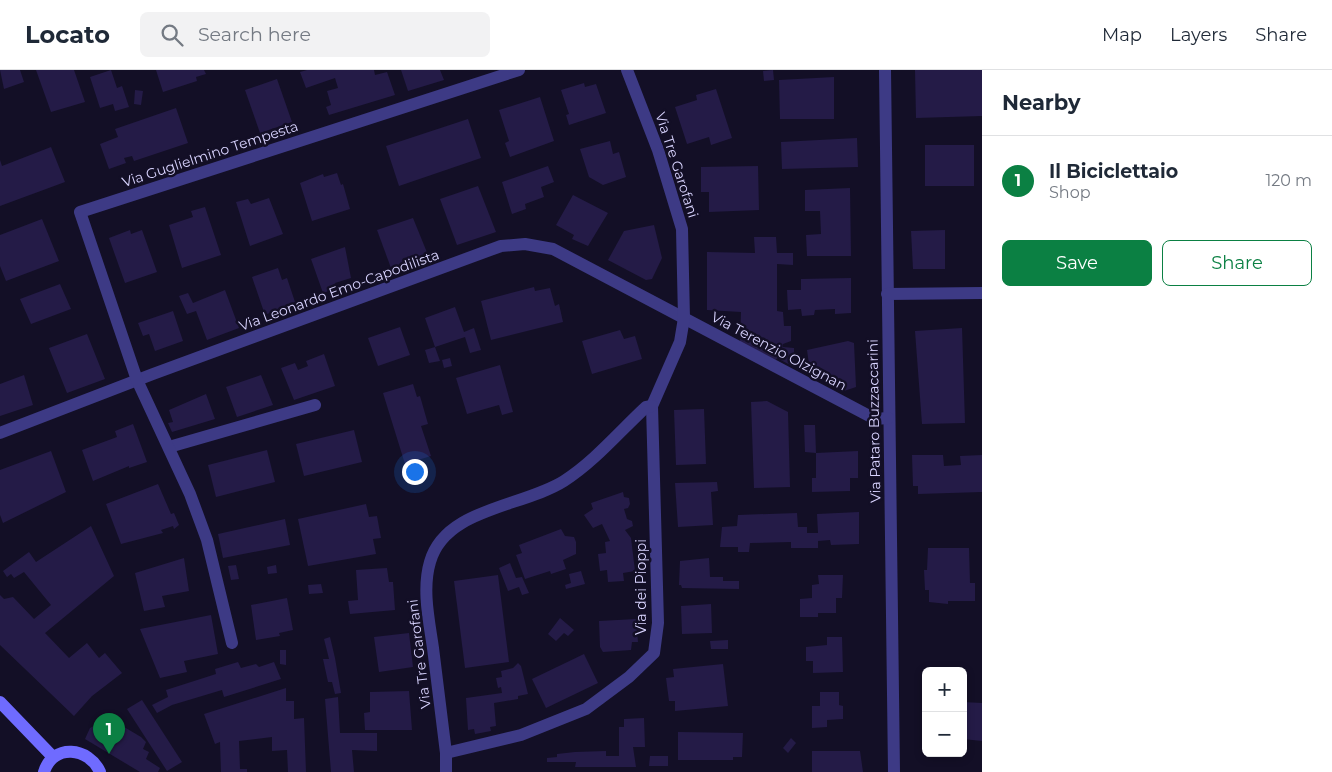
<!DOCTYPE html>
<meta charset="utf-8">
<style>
body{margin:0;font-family:Montserrat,sans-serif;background:#f2f2f3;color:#1f2937}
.controls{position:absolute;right:15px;bottom:15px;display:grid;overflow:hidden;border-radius:8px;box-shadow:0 2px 8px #0003}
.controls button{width:45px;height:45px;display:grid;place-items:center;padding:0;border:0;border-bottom:1px solid #e0e1e3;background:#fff;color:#1f2937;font:25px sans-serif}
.you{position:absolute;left:414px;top:401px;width:18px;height:18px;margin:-12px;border:4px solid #fff;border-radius:50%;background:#1a73e8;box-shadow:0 0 0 8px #1a73e833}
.badge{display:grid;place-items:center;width:32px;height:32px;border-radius:50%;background:#0b8043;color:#fff;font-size:16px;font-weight:700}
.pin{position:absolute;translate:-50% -41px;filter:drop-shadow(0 1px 2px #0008)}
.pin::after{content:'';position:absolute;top:26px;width:18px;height:15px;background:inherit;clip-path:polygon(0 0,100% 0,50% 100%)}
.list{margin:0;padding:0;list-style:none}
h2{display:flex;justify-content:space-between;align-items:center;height:65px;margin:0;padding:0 20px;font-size:21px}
h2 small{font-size:16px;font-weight:400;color:#747a83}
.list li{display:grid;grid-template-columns:32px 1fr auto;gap:15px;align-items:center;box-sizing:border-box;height:90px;padding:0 20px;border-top:1px solid #e0e1e3}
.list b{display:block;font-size:19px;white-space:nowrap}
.list p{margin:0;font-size:16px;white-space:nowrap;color:#747a83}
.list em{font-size:16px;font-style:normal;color:#747a83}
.actions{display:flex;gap:10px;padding:15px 20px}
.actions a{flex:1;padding:11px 0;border:1px solid #0b8043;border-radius:8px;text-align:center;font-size:18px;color:#0b8043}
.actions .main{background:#0b8043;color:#fff}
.icon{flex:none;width:28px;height:28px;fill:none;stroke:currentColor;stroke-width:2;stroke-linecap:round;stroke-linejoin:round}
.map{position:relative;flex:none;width:982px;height:702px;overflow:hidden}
header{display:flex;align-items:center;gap:30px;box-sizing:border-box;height:70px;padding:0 25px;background:#fff;border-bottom:1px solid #e0e1e3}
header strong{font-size:24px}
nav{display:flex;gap:28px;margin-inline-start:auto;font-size:18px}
.search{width:350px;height:45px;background:#f2f2f3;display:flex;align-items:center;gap:12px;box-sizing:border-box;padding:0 18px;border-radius:8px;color:#747a83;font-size:19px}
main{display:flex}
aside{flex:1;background:#fff}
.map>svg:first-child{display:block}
</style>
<header>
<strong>Locato</strong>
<div class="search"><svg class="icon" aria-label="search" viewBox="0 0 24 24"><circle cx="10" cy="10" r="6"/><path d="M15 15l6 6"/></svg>Search here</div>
<nav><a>Map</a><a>Layers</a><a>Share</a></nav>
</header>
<main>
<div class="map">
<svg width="982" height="702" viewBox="0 0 982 702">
<rect width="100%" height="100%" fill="#130f26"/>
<g fill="#241b47">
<path d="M0 0H20L24 12 4 19Z"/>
<path d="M36 0H74L85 32 51 42Z"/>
<path d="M111 0 117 18 122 16 129 37 115 41 113 34 100 38 90 7Z"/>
<path d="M156 0H204L206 4 196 7 197 11 163 22Z"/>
<path d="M307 0H374L375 5 387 2 395 25 329 45 326 37 331 35 327 21 338 18 335 8 306 18 300 2Z"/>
<path d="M401 0H440L444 10 408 21Z"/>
<path d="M773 0 774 10 764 11 763 1Z"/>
<path d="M915 0H982V46L916 48Z"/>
<path d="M834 7V49H780L779 10Z"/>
<path d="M277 9 292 52 260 63 245 20Z"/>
<path d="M584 13 585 17 596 14 606 43 569 55 566 45 569 44 561 20Z"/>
<path d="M716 19 732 68 711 75 709 67 687 74 675 37 697 30 696 25Z"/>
<path d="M135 20 143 21 141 35 134 34Z"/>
<path d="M540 27 554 71 510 87 505 73 509 71 499 40Z"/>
<path d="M176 38 188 73 134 91 132 86 124 88 126 93 109 99 100 74 118 67 115 59Z"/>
<path d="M468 49 481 88 399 116 386 76Z"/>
<path d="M857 68 858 97 782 99 781 72Z"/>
<path d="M610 71 613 84 619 82 626 107 603 115 589 107 580 79Z"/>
<rect x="925" y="75" width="49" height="41"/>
<path d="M51 77 65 112 0 136V90L2 96Z"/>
<path d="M548 96 554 112 541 117 544 127 525 134 526 139 512 144 502 112Z"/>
<path d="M758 96 759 140 709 142V122H701V97Z"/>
<path d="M337 103 341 115 343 114 350 139 312 151 300 113 323 104 324 107Z"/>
<path d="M478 116 496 162 457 175 440 129Z"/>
<path d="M850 118 851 186H807L806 165 821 164 820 141H805V120Z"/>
<path d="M573 125 608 143 588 176 572 169 574 165 556 155Z"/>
<path d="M269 128 283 164 250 176 236 132 248 129 251 134Z"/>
<path d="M205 137 221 185 182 198 169 155 193 147 191 141Z"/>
<path d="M413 148 428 185 391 198 377 160Z"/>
<path d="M42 149 59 191 6 211 0 196V165Z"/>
<path d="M654 155 662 188 652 209 646 210 608 190 624 161Z"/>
<path d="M130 160 131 164 142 160 157 202 125 213 109 168Z"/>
<path d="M945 160V199H913L911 161Z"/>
<path d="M754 167H776L777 183H793V195L777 194V241L783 242 784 256H791V271L783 274V277L794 278V297L777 288 776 290 740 272 741 242 707 240V182L755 183Z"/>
<path d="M345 177 351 208 335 213 337 218 323 223 311 189Z"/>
<path d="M278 198 282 210 287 208 295 232 265 245 252 207Z"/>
<path d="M851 208V243L835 244V239L815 240 814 245 802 246 801 239 788 240 787 220H801V209Z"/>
<path d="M60 214 71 239 31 254 20 229Z"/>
<path d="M534 217 535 221 550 218 555 236 559 234 563 252 491 270 481 231Z"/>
<path d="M225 220 239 258 207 270 196 241 187 244 179 226 188 223 193 233Z"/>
<path d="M455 237 464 262 474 258 481 280 470 283 465 267 435 277 425 248Z"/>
<path d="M173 241 183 271 155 281 149 264 143 266 138 253Z"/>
<path d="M400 257 410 285 378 296 368 268Z"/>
<path d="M962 258 965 353 922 354 915 261Z"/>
<path d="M620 260 624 269 635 266 642 289 592 304 582 271Z"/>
<path d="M87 264 105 309 67 323 49 278Z"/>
<path d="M848 271 854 273 856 317 844 321 814 305 815 308 811 309 807 280Z"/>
<path d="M435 277 440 291 429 293 425 280Z"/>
<path d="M324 284 335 316 294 330 281 298 295 293 298 300 308 296 306 291Z"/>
<path d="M450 288 452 296 444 298 442 290Z"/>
<path d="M500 295 513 342 502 345 499 335 467 344 456 308Z"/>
<path d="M24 305 33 335 0 346V314Z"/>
<path d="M261 305 273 335 237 347 226 317Z"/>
<path d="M413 314 417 327 420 326 428 354 421 356 431 386 405 394 383 323Z"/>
<path d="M206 324 215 349 172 362 168 353 173 352 169 340Z"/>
<path d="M767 331 788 342 790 417 754 418 751 332Z"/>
<path d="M704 339 706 394 676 395 674 340Z"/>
<path d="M133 354 147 392 129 398V396L93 411 82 380 117 367 115 361Z"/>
<path d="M804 355H815L816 383 805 382Z"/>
<path d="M354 360 362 392 304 406 296 374Z"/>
<path d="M267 380 275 412 216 427 208 395Z"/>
<path d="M51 381 66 422 3 453 0 445V400Z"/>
<path d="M858 381V408H850V421L812 422V408H816V383Z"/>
<path d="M912 385H943L944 396 961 395 960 386 982 385V422L918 424V416H913Z"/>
<path d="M717 412 718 421 711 422 713 455 678 457 675 413Z"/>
<path d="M158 414 171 444 174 443 179 455 174 459 173 456 161 460 163 463 121 474 106 434Z"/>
<path d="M623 422 624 427 629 428 630 434 628 438 624 439 627 449 632 451 633 456 625 460 631 468 635 501 623 503 624 511 608 512 607 500 600 501 598 484 606 483 605 472 610 471 602 454 593 458 584 445 593 439 591 433Z"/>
<path d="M366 434 369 447 377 446 381 468 373 469 376 484 308 496 298 449Z"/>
<path d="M859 442V474L831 475 830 470 818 471V478H791V472L750 473 749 482H738V477H720L722 457 737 456 738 445 797 443 798 457H807V463H818L817 444Z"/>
<path d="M285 449 290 475 223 488 218 464Z"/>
<path d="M91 456 114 506 45 563 69 588 87 573 99 588 105 583 122 603 92 626 74 646 0 575V525L4 529 13 527 34 549 51 535 24 502 14 508 11 504 7 507 3 501 29 482 36 492Z"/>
<path d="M561 459 565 466 574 467 576 472V484L563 490 566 499 551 504 550 501 525 509 516 485 522 483 519 475Z"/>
<path d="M928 478H969L970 513H975V531H948V534L929 532V520H925L924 500H927Z"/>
<path d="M184 488 189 521 162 526 165 537 144 541 135 503Z"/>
<path d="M709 488 710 507H723V511H739V519L682 518 681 515H679L680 491Z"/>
<path d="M510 493 516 508 522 507 529 523 522 525 519 517 508 521 499 498Z"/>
<path d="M236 495 239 509 231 510 228 496Z"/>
<path d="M276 495 277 503 268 504 267 497Z"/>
<path d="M387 498 389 512H393L395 540 350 544 348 531 358 530 356 500Z"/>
<path d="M581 501 585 514 566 519 565 515 571 513 569 504Z"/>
<path d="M498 505 509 592 465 598 454 511Z"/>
<path d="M818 505H843L842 528H836V543H818V547H800V529L812 528V515L819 514Z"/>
<path d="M321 514 323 523 309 524 308 515Z"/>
<path d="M287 528 293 560 279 563 280 566 256 570 251 535Z"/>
<path d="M711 534 712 563 682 564 681 536Z"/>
<path d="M211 545 218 584 184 591 187 602 160 608 140 559Z"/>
<path d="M560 548 574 560 568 566 564 563 556 571 548 564Z"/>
<path d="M636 549 638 572H632L631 580 603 582 600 577 599 551Z"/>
<path d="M409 563 413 597 379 602 374 567Z"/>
<path d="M330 567 335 588 341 623 335 624 332 612H328L323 589H329L324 569Z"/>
<path d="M827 567H842L843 602 813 603V591H806V577L827 575Z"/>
<path d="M728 570V579H711L710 571Z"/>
<path d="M280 580H286V595L280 594Z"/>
<path d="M584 584 598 613 546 638 532 609Z"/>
<path d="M238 592 241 598 256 594 259 597 274 592 281 609 224 627 222 620 172 635 157 643 152 635 168 627 166 620 216 604 215 599Z"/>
<path d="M518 593 521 596 528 624 518 626V629L494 633 496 656 490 657 491 661 475 664 474 659 468 660 466 628 502 623 501 617 498 618 496 608 502 607 501 601 513 598Z"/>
<path d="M723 594 728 636 675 641V631H669L666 608 674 607 673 599Z"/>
<path d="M286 618V631H294V649L304 648 306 702H288L287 680 272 681V667L239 671 240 699H247V702H221L220 672 215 674 204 644Z"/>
<path d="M409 621 412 660H365L364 643 370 642V622Z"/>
<path d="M820 622H839V635L843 636V649L827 650V657L812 658V636H820Z"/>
<path d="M338 627 340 663H377V681L352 680 354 702H331L325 629Z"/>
<path d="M142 630 182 692 167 701 127 639Z"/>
<path d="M963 632 982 633V671L963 669Z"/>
<path d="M109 648 141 667 146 672 143 679 149 682 146 689 160 698 158 702H140L85 669 90 658Z"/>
<path d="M644 648 645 677H633L636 697H575L576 692H547V688L557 687V684L575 682 606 681V686H619V657H624V649Z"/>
<path d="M678 662 743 663 742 687H733V690H678Z"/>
<path d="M791 668 796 673 788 683 783 678Z"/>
<path d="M812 681H860L863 702H812Z"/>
<path d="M650 686H668V696H649Z"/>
</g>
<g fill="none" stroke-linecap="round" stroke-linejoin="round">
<g stroke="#3d3a85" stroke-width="12">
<path d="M885 0 894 702"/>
<path d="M887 224 982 223"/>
<path d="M0 363 153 304 501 176 525 174 553 179 875 349 888 348"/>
<path d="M169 377 315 335"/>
<path d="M232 573 207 470 190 424 137 310 80 142 519 0"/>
<path d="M446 683 521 665 586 639 629 607 654 583 658 553 652 336 680 272 684 248 682 159 658 80 627 0"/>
<path d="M446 702V683C442 648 437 613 433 578 429 550 422 519 430 492 445 438 523 437 564 411 595 391 619 362 646 337L652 336"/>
</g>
<g stroke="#6f6bff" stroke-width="12">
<path d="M0 632 53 687"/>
<path d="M44 702C53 673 89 677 100 702"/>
</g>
</g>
<g text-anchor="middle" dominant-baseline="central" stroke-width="5" stroke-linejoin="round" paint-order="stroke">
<g font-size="14" fill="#d9d4ff" stroke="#130f26">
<text transform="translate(210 84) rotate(-18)">Via Guglielmino Tempesta</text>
<text transform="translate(677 95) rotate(72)">Via Tre Garofani</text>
<text transform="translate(339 220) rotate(-20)">Via Leonardo Emo-Capodilista</text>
<text transform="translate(779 281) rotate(28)">Via Terenzio Olzignan</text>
<text transform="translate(874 351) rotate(-91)">Via Pataro Buzzaccarini</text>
<text transform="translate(641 517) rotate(-90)">Via dei Pioppi</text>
<text transform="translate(419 584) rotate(-97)">Via Tre Garofani</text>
</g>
</g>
</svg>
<div class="controls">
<button>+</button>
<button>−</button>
</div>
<div class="you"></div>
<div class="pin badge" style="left:109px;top:684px">1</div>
</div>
<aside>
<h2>Nearby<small></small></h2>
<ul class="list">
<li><span class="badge">1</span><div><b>Il Biciclettaio</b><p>Shop</p></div><em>120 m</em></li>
</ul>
<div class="actions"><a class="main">Save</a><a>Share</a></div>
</aside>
</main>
